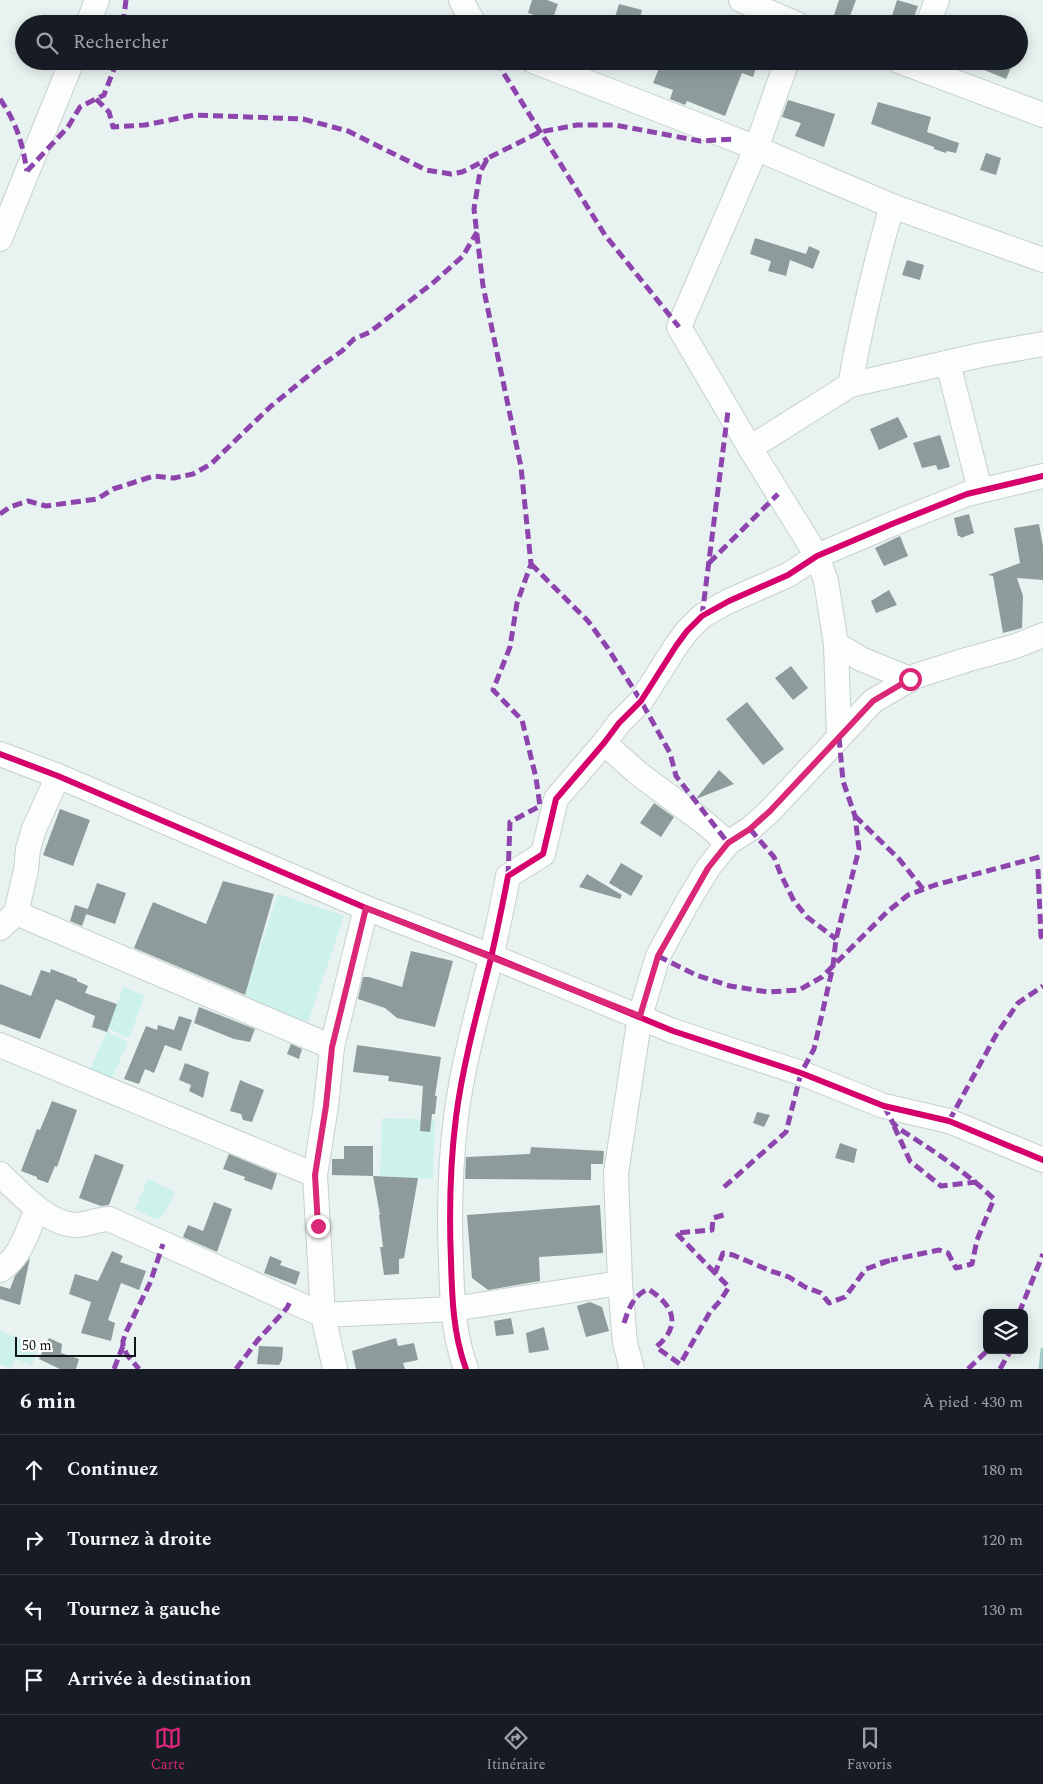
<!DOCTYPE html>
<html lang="fr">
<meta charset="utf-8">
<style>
body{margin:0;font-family:Spectral,serif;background:#20242c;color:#f1f3f6}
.controls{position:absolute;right:15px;bottom:15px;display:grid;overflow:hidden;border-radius:8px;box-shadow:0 2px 12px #0003}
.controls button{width:45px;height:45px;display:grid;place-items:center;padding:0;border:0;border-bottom:1px solid #363941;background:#171b24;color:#f1f3f6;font:25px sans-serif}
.scale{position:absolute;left:15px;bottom:12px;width:121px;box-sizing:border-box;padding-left:5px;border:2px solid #0f1615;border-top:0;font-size:14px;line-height:18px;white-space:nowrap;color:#0f1615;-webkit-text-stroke:4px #fff;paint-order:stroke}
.stop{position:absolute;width:15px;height:15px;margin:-11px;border:4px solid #db2777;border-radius:50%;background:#fff}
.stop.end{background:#db2777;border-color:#fff;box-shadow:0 1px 5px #0008}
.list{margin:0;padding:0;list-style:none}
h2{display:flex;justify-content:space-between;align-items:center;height:65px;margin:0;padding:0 20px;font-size:21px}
h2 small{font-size:16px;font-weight:400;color:#9ea1a6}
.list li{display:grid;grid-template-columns:32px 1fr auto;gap:15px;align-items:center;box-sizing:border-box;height:70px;padding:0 20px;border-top:1px solid #363941}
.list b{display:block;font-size:19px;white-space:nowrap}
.list em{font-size:16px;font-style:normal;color:#9ea1a6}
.icon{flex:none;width:28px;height:28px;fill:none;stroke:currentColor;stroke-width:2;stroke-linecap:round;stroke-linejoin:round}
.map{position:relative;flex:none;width:1043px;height:1369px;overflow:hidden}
.search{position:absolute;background:#171b24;box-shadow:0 2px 12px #0003;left:15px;right:15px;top:15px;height:55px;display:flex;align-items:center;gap:12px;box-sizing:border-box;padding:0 18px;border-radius:28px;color:#9ea1a6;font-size:19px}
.sheet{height:345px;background:#171b24}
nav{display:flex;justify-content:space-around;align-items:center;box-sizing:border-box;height:70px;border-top:1px solid #363941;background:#171b24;font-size:14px;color:#9ea1a6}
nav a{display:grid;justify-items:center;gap:2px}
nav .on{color:#db2777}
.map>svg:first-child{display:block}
</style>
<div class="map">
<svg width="1043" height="1369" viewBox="0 0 1043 1369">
<rect width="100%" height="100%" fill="#e8f3f1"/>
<g fill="#cdf1eb">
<path d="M278 894 344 916 308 1022 243 1001Z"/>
<path d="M123 987 145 995 129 1038 108 1028Z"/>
<path d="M107 1032 128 1042 107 1089 85 1080Z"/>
<path d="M382 1118 435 1120 433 1179 380 1176Z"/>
<path d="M148 1179 175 1192 166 1211 158 1220 135 1209Z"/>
<path d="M0 1331 39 1346 32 1365 15 1359 11 1369 0 1364Z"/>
</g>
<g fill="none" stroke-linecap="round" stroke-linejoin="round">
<path stroke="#a1cbc5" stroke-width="5" d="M1041 1369 1043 1350"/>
</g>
<g fill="#8d9c9a">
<path d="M532 0H547L558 4 552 21 528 13Z"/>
<path d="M839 0H856L847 24H831Z"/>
<path d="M897 0 918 6 912 23 892 16Z"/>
<path d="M619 4 642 10 638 24H613Z"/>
<path d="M665 61H693L712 67 713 61H758L753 77 742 73 725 116 687 101 685 105 670 99 673 90 653 83 659 68 662 69Z"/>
<path d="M963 61H1014L1006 79Z"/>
<path d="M788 100 835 114 824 147 795 136 801 123 782 117Z"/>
<path d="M878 102 931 117 927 132 959 143 956 153 947 151 946 153 934 149V147L871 124Z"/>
<path d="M986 153 1001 158 996 175 980 170Z"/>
<path d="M755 238 806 254 809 246 820 251 813 269 790 260 786 276 768 271 771 261 750 254Z"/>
<path d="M907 260 924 265 920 280 902 275Z"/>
<path d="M898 417 908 437 879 450 870 429Z"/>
<path d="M940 435 950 467 938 470 936 465 922 468 913 443Z"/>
<path d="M969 514 974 533 961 538 960 536H958L954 518Z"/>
<path d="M1039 524 1043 546V580L1017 578 1023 596 1022 628 1003 633 993 576 988 575 1020 563 1014 528Z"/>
<path d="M900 536 908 556 884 566 875 548Z"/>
<path d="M889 590 897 605 876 613 871 601Z"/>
<path d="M791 666 808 688 793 700 775 678Z"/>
<path d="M747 702 784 749 763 765 726 719Z"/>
<path d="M719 770 734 784 696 799Z"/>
<path d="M654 803 674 817 661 837 640 823Z"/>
<path d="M60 809 90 820 73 866 43 855Z"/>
<path d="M621 863 643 876 631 896 609 883Z"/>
<path d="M587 874 622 895 620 899 579 887Z"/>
<path d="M223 881 274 894 245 995 134 948 153 902 206 924Z"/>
<path d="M97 883 126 893 115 924 86 914Z"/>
<path d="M75 905 88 909 82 926 70 921Z"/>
<path d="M411 951 453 961 435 1027 397 1018 385 1008 358 999 363 977H369L402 987Z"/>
<path d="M51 969 77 979V981L88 986 85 993 117 1004 107 1032 92 1027 95 1016 56 999 40 1039 0 1024V984L31 996 41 970 50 973Z"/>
<path d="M199 1007 255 1029 250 1042 234 1039 194 1023Z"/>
<path d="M179 1016 192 1020 181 1051 165 1045 154 1073 145 1069 139 1084 124 1079 146 1026 157 1030 158 1025 174 1030Z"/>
<path d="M291 1044 302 1049 299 1059 287 1054Z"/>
<path d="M357 1045 441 1057 435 1096H437L435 1114H432L430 1132 420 1131 423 1086 388 1081 389 1076 353 1072Z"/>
<path d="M185 1063 209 1072 203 1098 189 1091 191 1085 179 1080Z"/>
<path d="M240 1080 264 1090 252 1122 243 1120 241 1114 230 1111Z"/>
<path d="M52 1101 77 1110 57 1167 55 1166 48 1183 37 1179V1177L21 1171 37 1129 40 1130Z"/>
<path d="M757 1112 770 1115 764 1127 753 1123Z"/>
<path d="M840 1143 857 1149 854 1163 835 1158Z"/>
<path d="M344 1146H373V1176L332 1175V1159H344Z"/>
<path d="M531 1147 604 1151 603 1164H591V1180L465 1179 466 1157 530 1154Z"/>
<path d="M95 1154 124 1165 109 1205 101 1206 79 1198Z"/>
<path d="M229 1154 277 1174 272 1190 244 1180 245 1177 223 1169Z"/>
<path d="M373 1176 418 1178 404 1258 399 1259V1274L384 1275 380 1247H383L379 1215H380Z"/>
<path d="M214 1202 232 1209 217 1252 183 1237 188 1225 203 1231Z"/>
<path d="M600 1205 603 1253 539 1257 540 1281 488 1290 472 1278 467 1215Z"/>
<path d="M112 1251 123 1256 120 1262 146 1271 139 1290 121 1283 108 1320 115 1323 111 1341 81 1333 91 1302 69 1294 75 1274 98 1281Z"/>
<path d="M270 1256 282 1261 280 1265 300 1272 296 1285 264 1273Z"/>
<path d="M30 1258 20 1305 0 1299V1286L10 1289 15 1276Z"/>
<path d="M590 1302 602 1307 609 1331 586 1337 577 1306Z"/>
<path d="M511 1318 514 1334 496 1336 494 1321Z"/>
<path d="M544 1327 549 1350 529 1353 526 1333Z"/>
<path d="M49 1338 62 1344 61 1353 79 1359 76 1369H60L39 1359Z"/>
<path d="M396 1338 398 1346 414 1343 418 1360 403 1363 405 1369H356L352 1351Z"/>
<path d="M259 1346 283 1347 282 1360 279 1365 257 1364Z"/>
</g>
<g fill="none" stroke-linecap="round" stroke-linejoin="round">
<defs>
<g id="minor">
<path d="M461 0 474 24"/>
<path d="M741 0 797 24"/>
<path d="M88 24 97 0"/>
<path d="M928 24 937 0"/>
<path d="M533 61 734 139 892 206 1043 260"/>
<path d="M787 61 756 149 679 327 750 448 817 556 826 581 836 644 839 737"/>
<path d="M899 61 1043 115"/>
<path d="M0 239 72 61"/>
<path d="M948 363 980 490"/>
<path d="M850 385C861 324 875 265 892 206"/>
<path d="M750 448 850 385 981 355 1043 344"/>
<path d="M836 644 861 659 910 679"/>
<path d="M604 743 639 774 705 823 728 843"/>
<path d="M0 754 58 776 366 908 491 956 673 1031 801 1073 884 1106 949 1121 1043 1160"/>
<path d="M16 913 332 1047"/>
<path d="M0 928 16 913 26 870 28 849 34 829 58 776"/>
<path d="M0 1045 315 1175"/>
<path d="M0 1174C19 1192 49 1226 78 1225 88 1224 99 1219 109 1219L323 1315 453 1309 620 1283"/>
<path d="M0 1270C21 1258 28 1229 37 1209"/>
<path d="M335 1369 323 1315 315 1175 326 1106 332 1047 366 908"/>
<path d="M466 1369C453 1334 452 1297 451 1261 449 1213 450 1165 456 1117 463 1063 478 1010 491 958 497 931 503 903 508 876L543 854 556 799 604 743 619 723 641 701 676 646 687 631 702 616 729 601 788 575 817 556 892 524 967 494 1043 476"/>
<path d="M632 1369 625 1343 620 1283 616 1173 640 1016 658 956 687 903 708 868 728 843 750 829 770 811 873 701 916 676 966 660 1016 646 1043 635"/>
</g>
</defs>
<use href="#minor" stroke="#c7d0cf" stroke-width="26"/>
<use href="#minor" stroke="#fcfdfd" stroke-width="24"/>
<g stroke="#8e44ad" stroke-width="5" stroke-dasharray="10 5" stroke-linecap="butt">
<path d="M123 24 126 0"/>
<path d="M496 61 605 235 679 327"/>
<path d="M0 99C17 124 22 142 27 171"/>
<path d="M96 99 109 112 113 127 145 125 194 115 303 119 348 131 426 170 451 174 462 172 488 159"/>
<path d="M27 171 68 127 80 107 104 95 117 61"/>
<path d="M0 514 10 507 28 501 46 506 97 499 113 489 154 476 174 478 193 474 211 464 270 407 319 367 342 351 354 339 370 332 434 282 463 256 477 232"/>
<path d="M709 563 778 494"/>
<path d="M531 564 588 621 607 647 641 701 670 753 676 776 728 843"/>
<path d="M702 616 728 411"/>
<path d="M855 816 899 859 923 889"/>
<path d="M750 829 774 857 781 875 794 901 807 917 836 939"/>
<path d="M1038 869 1041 936 1043 941"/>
<path d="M508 876 510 822 540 806 536 778 522 720 493 690 510 647 517 603 531 564 521 467 483 286 474 209 480 172 488 158 540 132 577 125H615L700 141 734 139"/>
<path d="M658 956 696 975 730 986 768 992 799 990 822 977 887 912 908 895 935 885 1043 856"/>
<path d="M884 1106 893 1123 898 1128C932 1150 965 1171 994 1199L977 1240 972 1264 956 1268 948 1253 939 1250 891 1260"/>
<path d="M949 1121 996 1035 1018 1003 1043 986"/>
<path d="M894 1126 910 1161 941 1186 977 1182"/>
<path d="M724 1187 786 1132 801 1073 814 1049 833 966 836 939 859 849 855 816 843 781 839 737"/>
<path d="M715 1273 676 1233 712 1230 713 1218 727 1214"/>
<path d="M1019 1313 1043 1254"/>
<path d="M624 1323C629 1308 633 1296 648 1289 674 1305 682 1326 656 1347L680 1364 710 1312 720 1301 729 1287 715 1273 723 1253 733 1255 771 1271 789 1277 805 1287 821 1293 829 1303 845 1297 866 1269 891 1260 880 1263"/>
<path d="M123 1346V1341L126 1332 150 1283 163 1244"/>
<path d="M114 1369 123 1346 127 1355 139 1369"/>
<path d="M236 1369 257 1341 287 1308 291 1300"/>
<path d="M968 1369 988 1350"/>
<path d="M1000 1369 1011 1350"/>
</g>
<defs>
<g id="cycleway">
<path d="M0 754 58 776 366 908 491 956 673 1031 801 1073 884 1106 949 1121 1043 1160"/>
<path d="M466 1369C453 1334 452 1297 451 1261 449 1213 450 1165 456 1117 463 1063 478 1010 491 958 497 931 503 903 508 876L543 854 556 799 604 743 619 723 641 701 676 646 687 631 702 616 729 601 788 575 817 556 892 524 967 494 1043 476"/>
</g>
</defs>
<use href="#cycleway" stroke="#fff" stroke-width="9"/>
<use href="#cycleway" stroke="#d6006c" stroke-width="6"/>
</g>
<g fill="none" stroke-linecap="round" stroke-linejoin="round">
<path stroke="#db2777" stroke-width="6" d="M318 1226 315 1175 326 1106 332 1047 366 908 640 1016 658 956 708 868 728 843 750 829 770 811 873 701 910 679"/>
</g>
</svg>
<div class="controls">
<button><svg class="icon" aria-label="layers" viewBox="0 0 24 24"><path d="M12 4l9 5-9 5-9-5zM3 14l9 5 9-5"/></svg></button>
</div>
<div class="scale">50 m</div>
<div class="stop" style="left:910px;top:679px"></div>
<div class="stop end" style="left:318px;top:1226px"></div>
<div class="search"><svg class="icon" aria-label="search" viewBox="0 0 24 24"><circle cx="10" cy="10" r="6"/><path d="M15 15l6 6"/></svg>Rechercher</div>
</div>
<section class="sheet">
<h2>6 min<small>À pied · 430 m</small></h2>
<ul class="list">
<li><svg class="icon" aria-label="ahead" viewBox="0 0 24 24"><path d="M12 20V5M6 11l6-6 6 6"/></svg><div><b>Continuez</b></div><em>180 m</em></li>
<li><svg class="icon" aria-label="right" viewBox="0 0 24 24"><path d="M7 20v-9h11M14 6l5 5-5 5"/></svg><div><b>Tournez à droite</b></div><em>120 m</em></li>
<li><svg class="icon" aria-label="left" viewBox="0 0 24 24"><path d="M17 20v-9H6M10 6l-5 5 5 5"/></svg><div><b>Tournez à gauche</b></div><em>130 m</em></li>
<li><svg class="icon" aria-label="arrive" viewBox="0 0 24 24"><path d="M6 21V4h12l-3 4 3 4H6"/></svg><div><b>Arrivée à destination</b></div></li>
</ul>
</section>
<nav>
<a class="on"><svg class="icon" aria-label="map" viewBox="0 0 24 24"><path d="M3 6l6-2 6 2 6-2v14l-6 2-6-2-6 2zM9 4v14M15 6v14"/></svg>Carte</a>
<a><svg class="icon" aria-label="directions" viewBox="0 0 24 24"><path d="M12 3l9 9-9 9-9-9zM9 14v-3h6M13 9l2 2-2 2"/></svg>Itinéraire</a>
<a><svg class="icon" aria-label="saved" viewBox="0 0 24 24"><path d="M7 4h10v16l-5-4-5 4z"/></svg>Favoris</a>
</nav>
